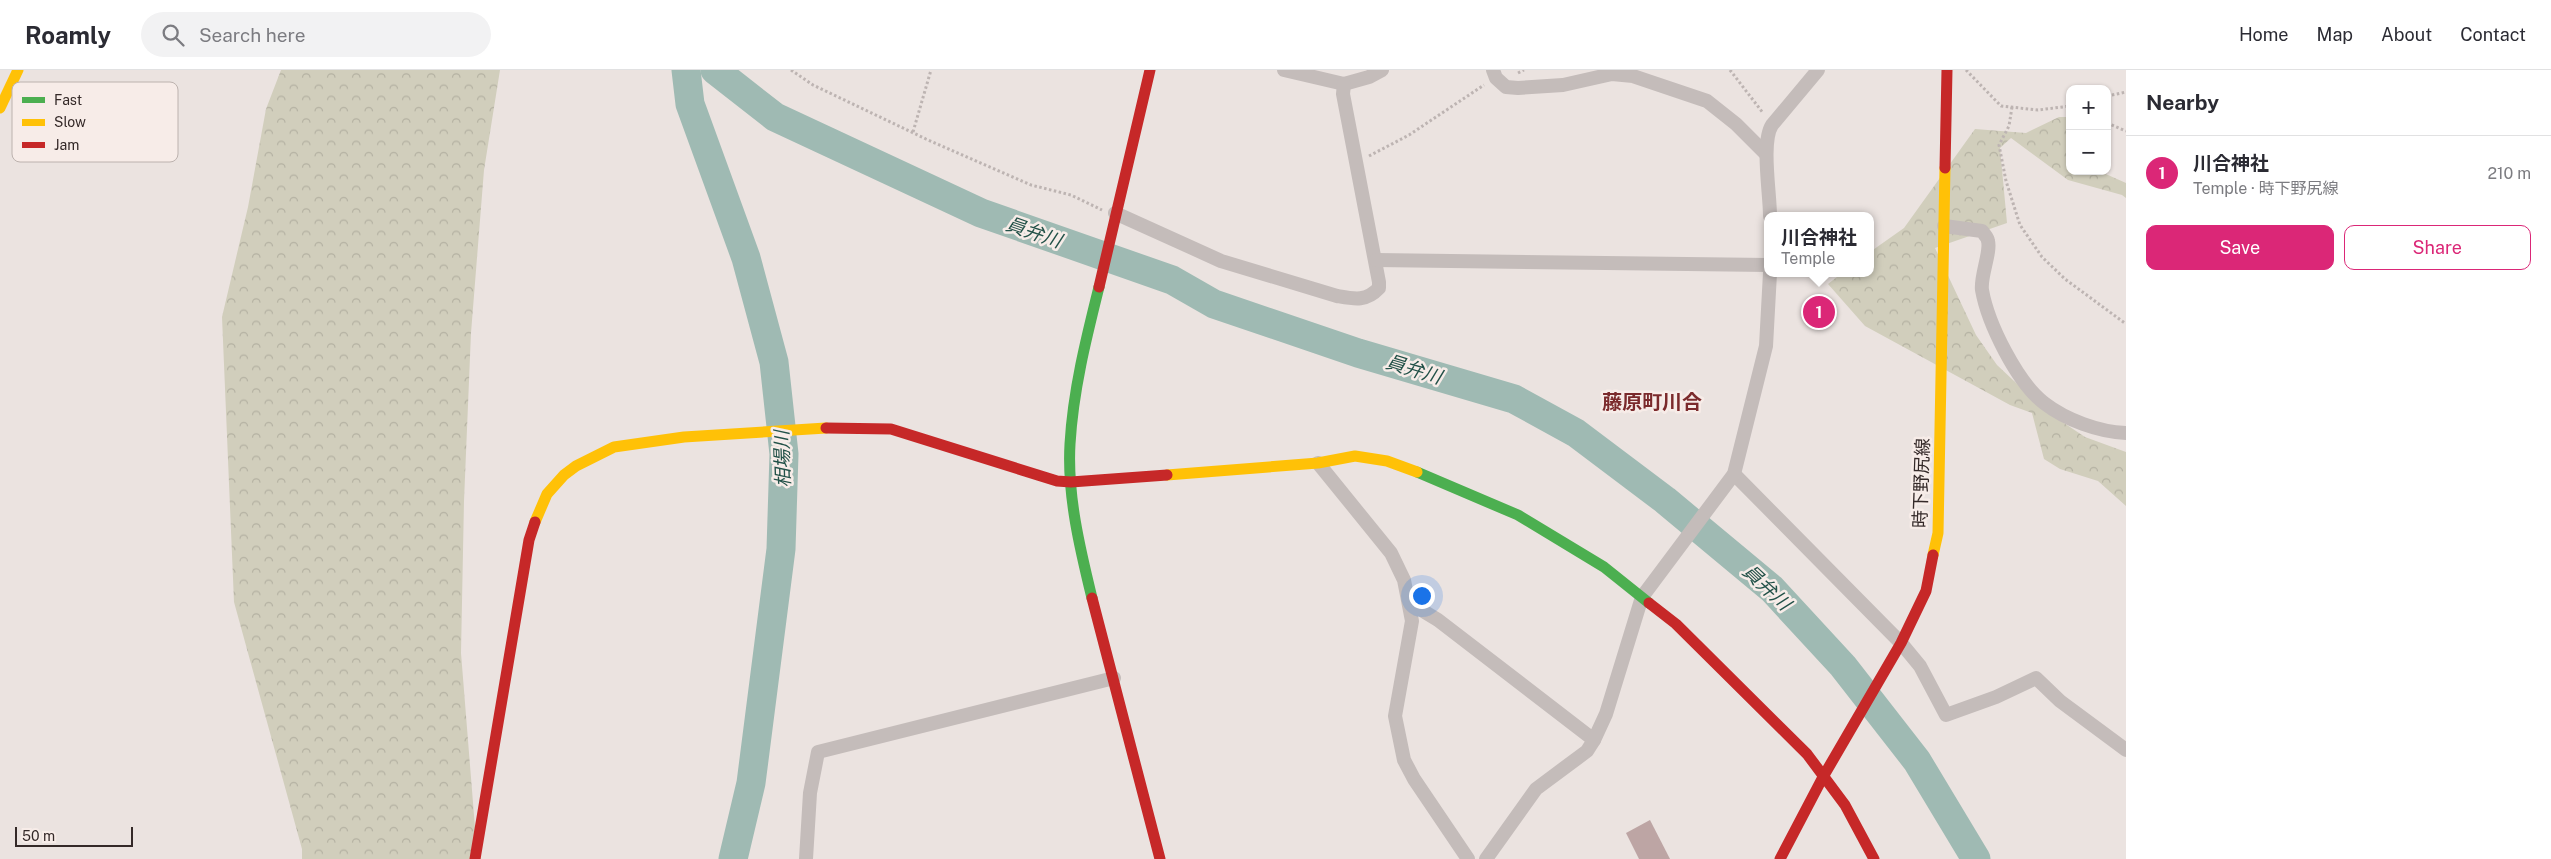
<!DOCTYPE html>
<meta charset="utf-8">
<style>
body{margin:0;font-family:"Public Sans","Noto Sans JP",sans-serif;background:#f2f2f3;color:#2b2b33}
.controls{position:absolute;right:15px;top:15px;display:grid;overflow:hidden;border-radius:10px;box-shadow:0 1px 4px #0004}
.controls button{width:45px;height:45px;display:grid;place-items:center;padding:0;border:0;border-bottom:1px solid #e1e1e2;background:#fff;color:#2b2b33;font:25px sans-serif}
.scale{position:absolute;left:15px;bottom:12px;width:118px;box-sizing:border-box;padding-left:5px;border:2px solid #342928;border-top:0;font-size:14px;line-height:18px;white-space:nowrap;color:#342928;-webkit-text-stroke:4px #f7ece8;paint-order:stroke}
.you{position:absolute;left:1421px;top:525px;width:18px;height:18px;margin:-12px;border:4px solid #fff;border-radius:50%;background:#1a73e8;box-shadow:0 0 0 8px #1a73e833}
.badge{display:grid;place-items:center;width:32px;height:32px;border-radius:50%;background:#db2777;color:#fff;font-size:16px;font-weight:700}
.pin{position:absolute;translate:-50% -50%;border:2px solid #fff;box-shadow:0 1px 5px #0006}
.popup{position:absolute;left:1764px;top:142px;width:110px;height:65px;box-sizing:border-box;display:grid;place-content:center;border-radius:10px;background:#fff;filter:drop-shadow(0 1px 4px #0005);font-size:16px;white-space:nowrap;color:#7c7c81}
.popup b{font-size:19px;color:#2b2b33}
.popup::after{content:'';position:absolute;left:50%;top:100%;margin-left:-10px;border:10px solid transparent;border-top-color:#fff}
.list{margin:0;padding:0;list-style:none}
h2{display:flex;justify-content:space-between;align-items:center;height:65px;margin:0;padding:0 20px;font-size:21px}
h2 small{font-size:16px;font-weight:400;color:#7c7c81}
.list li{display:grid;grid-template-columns:32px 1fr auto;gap:15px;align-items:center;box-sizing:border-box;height:75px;padding:0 20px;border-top:1px solid #e1e1e2}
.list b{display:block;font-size:19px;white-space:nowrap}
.list p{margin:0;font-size:16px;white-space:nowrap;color:#7c7c81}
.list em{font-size:16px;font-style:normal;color:#7c7c81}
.actions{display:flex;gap:10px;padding:15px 20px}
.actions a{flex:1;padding:11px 0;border:1px solid #db2777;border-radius:10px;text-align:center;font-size:18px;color:#db2777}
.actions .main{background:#db2777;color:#fff}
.icon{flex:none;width:28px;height:28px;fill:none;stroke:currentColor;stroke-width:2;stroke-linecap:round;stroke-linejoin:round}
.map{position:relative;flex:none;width:2126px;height:789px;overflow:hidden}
header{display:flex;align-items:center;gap:30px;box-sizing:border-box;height:70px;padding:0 25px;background:#fff;border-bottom:1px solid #e1e1e2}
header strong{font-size:24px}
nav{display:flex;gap:28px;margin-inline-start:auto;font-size:18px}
.search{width:350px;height:45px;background:#f2f2f3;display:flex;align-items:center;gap:12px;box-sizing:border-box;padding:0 18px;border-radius:28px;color:#7c7c81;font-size:19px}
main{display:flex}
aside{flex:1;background:#fff}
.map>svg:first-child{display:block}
</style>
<header>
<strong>Roamly</strong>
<div class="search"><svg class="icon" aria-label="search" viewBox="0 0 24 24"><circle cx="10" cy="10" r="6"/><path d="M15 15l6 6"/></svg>Search here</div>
<nav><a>Home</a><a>Map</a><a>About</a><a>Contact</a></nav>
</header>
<main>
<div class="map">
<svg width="2126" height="789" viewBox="0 0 2126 789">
<defs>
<pattern id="forest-crowns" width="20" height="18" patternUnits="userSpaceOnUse" patternTransform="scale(1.25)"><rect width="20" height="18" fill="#d1cebc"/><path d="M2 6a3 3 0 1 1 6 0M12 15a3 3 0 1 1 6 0" fill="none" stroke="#b4b1a2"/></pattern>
</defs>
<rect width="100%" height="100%" fill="#ebe3e0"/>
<g fill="url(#forest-crowns)">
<path d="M281 0H500L484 100 471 263 464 431 461 583 476 770 481 789H302V779L234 532 222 247 248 137 266 39Z"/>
<path d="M2059 47H2070V101H2099L2126 113V128L2122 125 2068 110 2011 68 2000 78 2007 153 1935 178 1976 265 1997 295 2046 341 2085 367 2126 382V436L2098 411 2060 399 2044 389 2032 343 2010 335 1865 256 1828 214 1842 203H1870V182L1904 158 1975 59 2026 63Z"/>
</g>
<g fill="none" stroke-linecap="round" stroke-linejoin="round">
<g stroke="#9fbab3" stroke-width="29">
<path d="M686 0 690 34 746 188 774 292 784 384 781 479 751 713 733 789"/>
<path d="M715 0 775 47 981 143 1172 210 1214 234 1358 283 1514 329 1576 363 1665 430 1772 519 1843 596 1917 691 1976 789"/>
</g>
</g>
<path fill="#bda5a4" d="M1650 750 1670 789H1639L1626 763Z"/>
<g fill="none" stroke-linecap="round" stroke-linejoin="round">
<g stroke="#bdb4b2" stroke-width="3" stroke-dasharray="2.5 2.5" stroke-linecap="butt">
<path d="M791 0 813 15 926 69 1031 115 1071 125 1102 140"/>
<path d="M1730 0 1763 43"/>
<path d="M1966 0 2001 36 2038 40 2070 36"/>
<path d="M1518 3 1524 0"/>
<path d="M2107 26 2126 22"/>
<path d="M2012 37 2009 56 1999 75 2006 111 2020 155 2042 187 2065 209 2126 254"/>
<path d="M2107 53 2126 61"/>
<path d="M913 62 931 0"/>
<path d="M1369 86 1409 65 1484 15"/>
</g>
<g stroke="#c4bcba" stroke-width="14">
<path d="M1284 0 1344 14 1369 7 1382 0"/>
<path d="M1493 0 1496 8 1506 17 1518 18 1563 15 1612 4 1633 6 1707 31 1736 54 1765 83"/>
<path d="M1115 143 1221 191 1337 226C1354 229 1366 232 1379 218V212L1343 24 1344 14"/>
<path d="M1770 146C1770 123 1761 72 1772 55L1818 0"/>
<path d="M1944 156 1982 161C1984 164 1988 168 1988 171 1991 182 1980 207 1982 220 1988 254 2017 312 2044 333 2066 350 2099 362 2126 363"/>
<path d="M1376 190 1768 195"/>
<path d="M1318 393 1391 483 1404 510 1412 551 1395 646 1404 690 1414 709 1468 789"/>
<path d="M1734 404 1901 573 1920 596 1946 645 1996 627 2036 608 2060 631 2126 680"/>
<path d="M1410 533 1438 550 1594 670"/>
<path d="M806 789 810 723 818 682 1114 608"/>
<path d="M1486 789 1536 719 1587 681 1594 670 1606 644 1642 527 1734 404 1766 276 1770 203"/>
</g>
<g stroke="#4caf50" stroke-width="11">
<path d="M1417 402 1518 445 1604 497 1649 533"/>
<path d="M1092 528C1080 479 1067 425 1070 374 1073 321 1086 269 1099 217"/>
</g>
<g stroke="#ffc107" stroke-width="11">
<path d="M0 38 18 0"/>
<path d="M1167 405 1318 393 1355 386 1387 391 1417 402"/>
<path d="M535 452 547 424 564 405 576 396 614 377 684 367 826 358"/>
<path d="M1933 485 1938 463 1945 98"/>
</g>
<g stroke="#c62828" stroke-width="11">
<path d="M1945 98 1947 0"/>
<path d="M1099 217 1150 0"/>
<path d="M826 358 891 359 1057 411 1071 412 1167 405"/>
<path d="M1092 528 1160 789"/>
<path d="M1649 533 1676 554 1807 684 1845 735 1874 789"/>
<path d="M475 789 529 470 535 452"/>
<path d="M1780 789 1823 707 1901 573 1926 521 1933 485"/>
</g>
</g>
<g text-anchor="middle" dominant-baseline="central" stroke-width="5" stroke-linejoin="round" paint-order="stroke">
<g font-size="18" fill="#342928" stroke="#f7ece8">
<text transform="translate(1921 413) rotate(-88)">時下野尻線</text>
</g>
<g font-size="19" font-style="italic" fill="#225148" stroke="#f7ece8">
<text transform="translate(1034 162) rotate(19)">員弁川</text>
<text transform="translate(1414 299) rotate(17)">員弁川</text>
<text transform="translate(782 389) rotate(-92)">相場川</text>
<text transform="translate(1767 517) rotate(43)">員弁川</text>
</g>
<g font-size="20" font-weight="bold" fill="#7b2a2c" stroke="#f7ece8">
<text x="1652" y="332">藤原町川合</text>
</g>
</g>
<rect x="12" y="12" width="166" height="80" rx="8" fill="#f7ece8" stroke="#bcb2ae" stroke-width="1"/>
<rect x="22" y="27" width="23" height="6" fill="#4caf50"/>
<rect x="22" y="49" width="23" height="7" fill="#ffc107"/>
<rect x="22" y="72" width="23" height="6" fill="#c62828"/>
<g font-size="14" fill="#342928">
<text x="54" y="35">Fast</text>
<text x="54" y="57">Slow</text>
<text x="54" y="80">Jam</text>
</g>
</svg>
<div class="controls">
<button>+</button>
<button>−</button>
</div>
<div class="scale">50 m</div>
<div class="you"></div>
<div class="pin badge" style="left:1819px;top:242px">1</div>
<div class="popup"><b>川合神社</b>Temple</div>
</div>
<aside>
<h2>Nearby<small></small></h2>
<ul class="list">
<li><span class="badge">1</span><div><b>川合神社</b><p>Temple · 時下野尻線</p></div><em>210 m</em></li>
</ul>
<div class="actions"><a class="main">Save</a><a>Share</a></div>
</aside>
</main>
